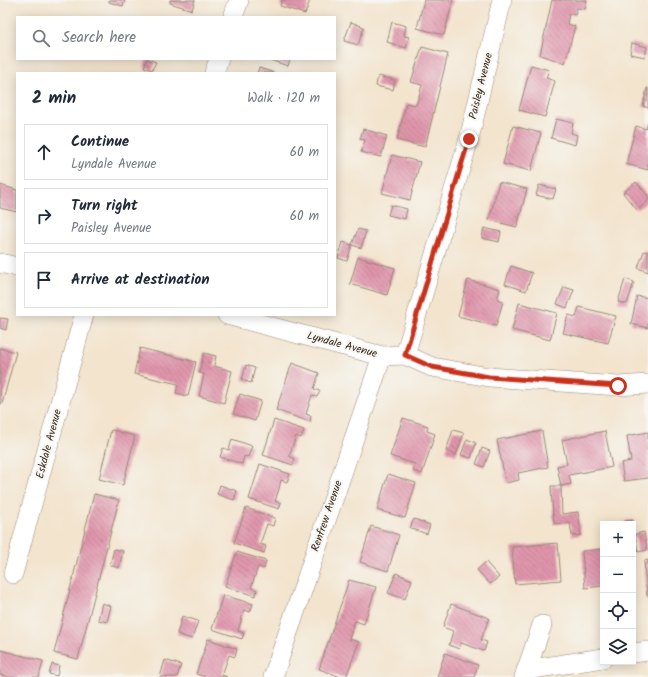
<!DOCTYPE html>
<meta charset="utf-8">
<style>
body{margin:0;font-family:Kalam,sans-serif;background:#f6f6f7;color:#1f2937}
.controls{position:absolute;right:12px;bottom:12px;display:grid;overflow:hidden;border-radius:0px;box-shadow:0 2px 10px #0003}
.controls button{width:36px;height:36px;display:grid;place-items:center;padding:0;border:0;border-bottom:1px solid #e0e1e3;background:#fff;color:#1f2937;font:20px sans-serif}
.stop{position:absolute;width:12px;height:12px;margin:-9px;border:3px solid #c8321e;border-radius:50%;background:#fff}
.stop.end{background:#c8321e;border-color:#fff;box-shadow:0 1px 4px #0008}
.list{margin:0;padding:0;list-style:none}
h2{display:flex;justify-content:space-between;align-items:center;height:52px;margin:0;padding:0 16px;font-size:17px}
h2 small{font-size:13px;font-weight:400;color:#747a83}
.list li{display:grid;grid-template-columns:26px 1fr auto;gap:12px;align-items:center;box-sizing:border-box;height:56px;margin:0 8px 8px;padding:0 8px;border:1px solid #e0e1e3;border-radius:0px}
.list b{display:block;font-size:15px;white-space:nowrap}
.list p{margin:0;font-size:13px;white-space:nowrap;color:#747a83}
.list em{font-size:13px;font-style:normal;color:#747a83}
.icon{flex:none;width:22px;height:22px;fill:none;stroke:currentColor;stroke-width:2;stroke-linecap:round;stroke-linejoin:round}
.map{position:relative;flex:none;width:648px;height:677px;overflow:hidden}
.search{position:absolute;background:#fff;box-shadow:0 2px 10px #0003;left:16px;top:16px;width:320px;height:44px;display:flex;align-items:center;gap:10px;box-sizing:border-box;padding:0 14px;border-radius:0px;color:#747a83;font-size:15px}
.panel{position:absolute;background:#fff;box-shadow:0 2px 10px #0003;left:16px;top:72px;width:320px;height:244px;border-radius:0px}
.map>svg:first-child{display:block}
</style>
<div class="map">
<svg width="648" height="677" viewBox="0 0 648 677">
<defs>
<pattern id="building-back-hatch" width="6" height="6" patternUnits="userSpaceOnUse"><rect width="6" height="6" fill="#e095ac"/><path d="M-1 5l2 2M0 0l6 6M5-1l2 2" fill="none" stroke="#b77a8b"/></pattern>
</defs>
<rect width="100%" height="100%" fill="#f6f6f2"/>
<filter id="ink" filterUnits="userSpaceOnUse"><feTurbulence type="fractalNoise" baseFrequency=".025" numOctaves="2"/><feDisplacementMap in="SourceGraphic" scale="8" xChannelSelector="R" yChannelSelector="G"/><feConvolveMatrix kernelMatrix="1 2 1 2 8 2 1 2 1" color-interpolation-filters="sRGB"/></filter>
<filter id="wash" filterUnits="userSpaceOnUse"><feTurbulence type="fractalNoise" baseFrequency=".012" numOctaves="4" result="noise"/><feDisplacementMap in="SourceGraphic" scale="16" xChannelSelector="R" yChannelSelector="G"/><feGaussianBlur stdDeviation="0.9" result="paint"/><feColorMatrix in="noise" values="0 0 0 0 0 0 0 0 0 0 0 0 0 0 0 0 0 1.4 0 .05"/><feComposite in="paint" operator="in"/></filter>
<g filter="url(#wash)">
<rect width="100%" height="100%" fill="#f3e4ce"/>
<g id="blocks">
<g fill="url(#building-back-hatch)">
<path d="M109 0H125L123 6 109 2Z"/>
<path d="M170 0H195L192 10 170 3Z"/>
<path d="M282 0H310L305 14 280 6Z"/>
<path d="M424 0H453L444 35 417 28Z"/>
<path d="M552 0H587L585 9 577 8 575 15 569 14 567 24 575 26 565 63 540 55Z"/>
<path d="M351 22 364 27 358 45 344 41Z"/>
<path d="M392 22 406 26 404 36 409 37 406 48 387 42Z"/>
<path d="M632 43 647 47 645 57 630 54Z"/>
<path d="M422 47 448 54 425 147 397 140 406 103 416 105 419 96 422 85 411 82Z"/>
<path d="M147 59 156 62 152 70 144 67Z"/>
<path d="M267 59H290L288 66Z"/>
<path d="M531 65 549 70 546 78 555 81 545 117 519 110Z"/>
<path d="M259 68 275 73H257Z"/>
<path d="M378 76 395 80 393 90 376 86Z"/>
<path d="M647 88H648V108L643 106Z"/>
<path d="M556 119 573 123 571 133 577 135 575 145 551 138Z"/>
<path d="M648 122V170L626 164 636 126 646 129Z"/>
<path d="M513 126 541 133 531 171 503 164Z"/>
<path d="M363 129 387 136 381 157 361 152 365 140 360 139Z"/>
<path d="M392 155 420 162 410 200 382 193Z"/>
<path d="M499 182 527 189 517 227 489 220Z"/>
<path d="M636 182 648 196V201L637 210 623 193Z"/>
<path d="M0 185 17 190V212L0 208Z"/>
<path d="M539 185 556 189 553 199 536 195Z"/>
<path d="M391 205 407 209 405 219 388 215Z"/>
<path d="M484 228 501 232 499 242 482 238Z"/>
<path d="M358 229 366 231 361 248 352 245Z"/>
<path d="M343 242 352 245 347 261 338 258Z"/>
<path d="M644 251 648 252V272L638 268Z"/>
<path d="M358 257 395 268 387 295 350 284Z"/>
<path d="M511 266 532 273 526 291 505 284Z"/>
<path d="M625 279 634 282 627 304 618 302Z"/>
<path d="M468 280 500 289 497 299 503 301 496 326 458 316Z"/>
<path d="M564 287 574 290 567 308 557 304Z"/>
<path d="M637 296 648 298V328L631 324Z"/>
<path d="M519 303 557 313 550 340 512 330Z"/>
<path d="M579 307 616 316 608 343 563 333 568 315 576 317Z"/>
<path d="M0 318 8 319 6 330 0 328Z"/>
<path d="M0 348 16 352 2 404H0Z"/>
<path d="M140 348 196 362 188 396 176 393 178 384 134 374Z"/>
<path d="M204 353 216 356 214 366 232 371 224 403 199 396 204 374 199 373Z"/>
<path d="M292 363 319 373 314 389 320 391 317 397 312 395 306 414 311 416 310 422 276 410Z"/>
<path d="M246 365 255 368 251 383 242 380Z"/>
<path d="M240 394 261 401 255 421 233 414Z"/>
<path d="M403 418 428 426 427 431 435 434 422 474 413 471 415 464 390 456Z"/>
<path d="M274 420 304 430 301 438 296 436 289 456 295 459 293 465 263 455Z"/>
<path d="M111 430 135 436 123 485 99 479Z"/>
<path d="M453 430 464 433 456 455 446 451Z"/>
<path d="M542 431 548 467 518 473 519 480 506 483 497 440Z"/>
<path d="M605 431 612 467 569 475 571 484 561 486 557 466 567 464 562 440Z"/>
<path d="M648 432V478L624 481 621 463 631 461 627 436Z"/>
<path d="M232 439 252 446 248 457 244 456 242 464 220 457 223 448 229 450Z"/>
<path d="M467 439 476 443 471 458 461 455Z"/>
<path d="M482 448 490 451 484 467 476 464Z"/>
<path d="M260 464 290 474 287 482 281 480 279 489 275 501 281 503 279 509 249 499Z"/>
<path d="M388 474 416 483 405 518 377 510Z"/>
<path d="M220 485 237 491 234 500 217 494Z"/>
<path d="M551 486H561L562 514 578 512 581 535 572 536 570 523 554 524 552 503Z"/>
<path d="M94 494 119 500 78 659 54 653Z"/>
<path d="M246 508 275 518 273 526 267 524 260 544 266 546 264 553 234 543Z"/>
<path d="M414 519 430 525 427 534 410 528Z"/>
<path d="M633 520V524H625V521Z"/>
<path d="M371 526 399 535 388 571 360 562Z"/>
<path d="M644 532 647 550 638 552 635 534Z"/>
<path d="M558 543 561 580 515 584 512 547Z"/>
<path d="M114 549 123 551 119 568 110 565Z"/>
<path d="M603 549V586L585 588 582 551Z"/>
<path d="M237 552 266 561 264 569 258 567 251 588 257 590 255 596 225 586Z"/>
<path d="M648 560V596H647L644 561Z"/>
<path d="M486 562 499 577 490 584 477 570Z"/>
<path d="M396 573 412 580 405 599 388 593Z"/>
<path d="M349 580 376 587 364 624 355 621 349 639 359 642 346 677H341L319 669Z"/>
<path d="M223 595 253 604 250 612 244 610 238 631 244 633 242 639 212 629Z"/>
<path d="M102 603 111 606 107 622 98 620Z"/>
<path d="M451 604 489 618 481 640 487 642 484 651 461 643 459 649 449 645 453 631 443 627Z"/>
<path d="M182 616 198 621 192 639 177 634Z"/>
<path d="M208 639 237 649 235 657 229 655 222 675 227 677H206L196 674Z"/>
<path d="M0 650 43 661 39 677H9L0 675Z"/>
<path d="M445 653 478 665 474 677H437Z"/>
<path d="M165 660 181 665 177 677H160Z"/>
<path d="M52 664 59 666 57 676 49 674Z"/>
</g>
</g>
</g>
<g filter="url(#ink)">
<use href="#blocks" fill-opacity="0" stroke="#978776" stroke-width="1"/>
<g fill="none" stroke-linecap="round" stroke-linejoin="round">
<defs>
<g id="street">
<path d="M233 17 239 0"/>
<path d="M214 73 219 59"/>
<path d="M0 263 17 267"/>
<path d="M227 315 382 356 405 355 432 367 489 377 618 386 648 384"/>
<path d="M405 355 469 139 502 0"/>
<path d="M13 574 84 315"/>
<path d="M633 653 648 651"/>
<path d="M526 670 603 658"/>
<path d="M273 677 382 356"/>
<path d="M524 677 542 625"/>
</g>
</defs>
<use href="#street" stroke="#978776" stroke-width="20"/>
<use href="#street" stroke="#fff" stroke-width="19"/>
</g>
</g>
<g fill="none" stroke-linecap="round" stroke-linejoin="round" filter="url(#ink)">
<path stroke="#c8321e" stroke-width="5" d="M469 139 405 355 432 367 489 377 618 386"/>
</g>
<g text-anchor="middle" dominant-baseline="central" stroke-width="4" stroke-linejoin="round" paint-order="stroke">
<g font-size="11" fill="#3b2a1e" stroke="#f6f6f2">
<text transform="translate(481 86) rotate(-76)">Paisley Avenue</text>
<text transform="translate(342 345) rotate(15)">Lyndale Avenue</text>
<text transform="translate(49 444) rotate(-75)">Eskdale Avenue</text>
<text transform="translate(327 516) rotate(-71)">Renfrew Avenue</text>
</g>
</g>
</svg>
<div class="controls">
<button>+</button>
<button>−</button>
<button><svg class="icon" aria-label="locate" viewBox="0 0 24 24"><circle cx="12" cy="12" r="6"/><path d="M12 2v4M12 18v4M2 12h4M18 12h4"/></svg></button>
<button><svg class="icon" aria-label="layers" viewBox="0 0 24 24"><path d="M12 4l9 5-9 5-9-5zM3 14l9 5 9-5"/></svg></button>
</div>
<div class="stop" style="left:618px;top:386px"></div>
<div class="stop end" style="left:469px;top:139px"></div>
<div class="search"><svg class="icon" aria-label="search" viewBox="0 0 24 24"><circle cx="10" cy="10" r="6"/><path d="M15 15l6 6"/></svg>Search here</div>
<section class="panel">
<h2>2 min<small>Walk · 120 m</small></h2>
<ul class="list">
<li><svg class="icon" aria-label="ahead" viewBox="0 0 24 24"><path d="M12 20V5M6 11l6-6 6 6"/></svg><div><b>Continue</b><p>Lyndale Avenue</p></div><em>60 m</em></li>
<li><svg class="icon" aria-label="right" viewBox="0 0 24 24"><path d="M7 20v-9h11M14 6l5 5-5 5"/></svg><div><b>Turn right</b><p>Paisley Avenue</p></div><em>60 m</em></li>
<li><svg class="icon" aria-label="arrive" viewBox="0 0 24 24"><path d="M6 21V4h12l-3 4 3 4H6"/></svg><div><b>Arrive at destination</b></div></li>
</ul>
</section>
</div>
